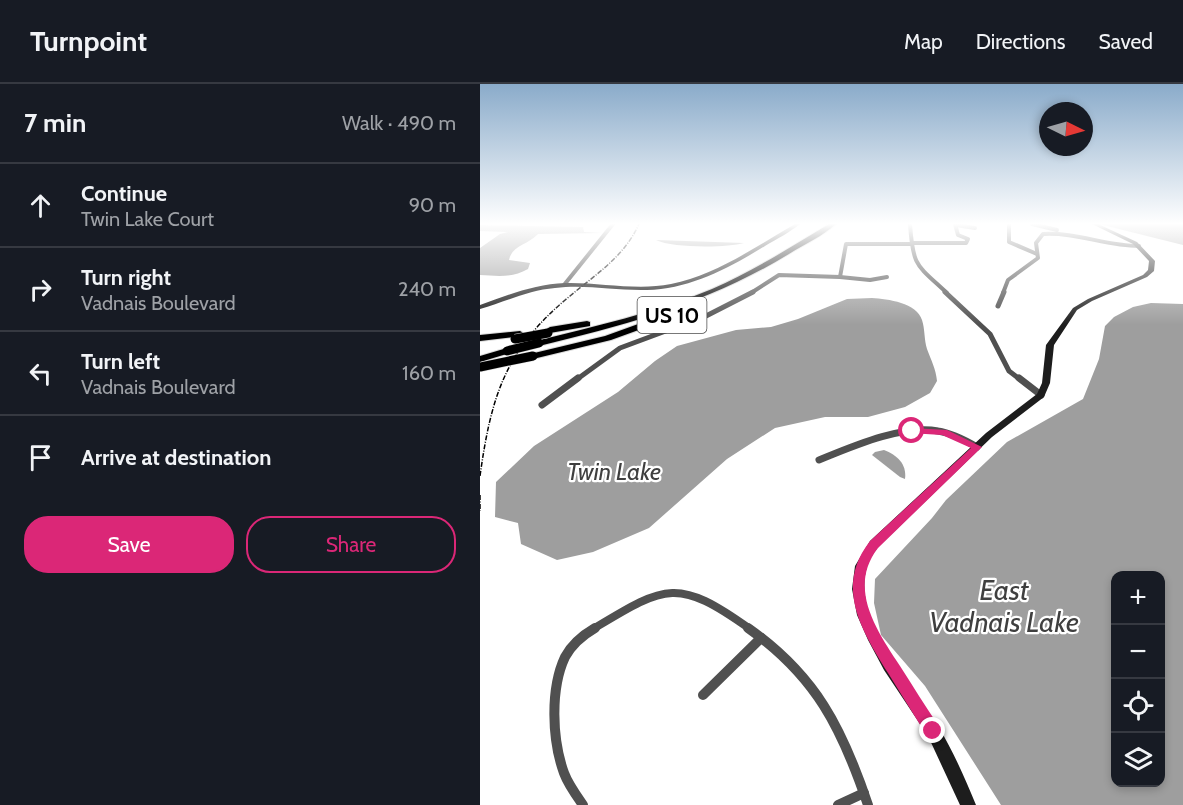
<!DOCTYPE html>
<meta charset="utf-8">
<style>
body{margin:0;font-family:Cabin,sans-serif;background:#20242c;color:#f1f3f6}
.controls{position:absolute;right:18px;bottom:18px;display:grid;overflow:hidden;border-radius:12px;box-shadow:0 3px 9px #0003}
.controls button{width:54px;height:54px;display:grid;place-items:center;padding:0;border:0;border-bottom:2px solid #363941;background:#171b24;color:#f1f3f6;font:30px sans-serif}
.compass{position:absolute;left:559px;top:18px;width:54px;height:54px;border-radius:50%;background:#171b24;box-shadow:0 3px 9px #0003;rotate:95deg}
.stop{position:absolute;width:18px;height:18px;margin:-14px;border:4px solid #db2777;border-radius:50%;background:#fff}
.stop.end{background:#db2777;border-color:#fff;box-shadow:0 2px 6px #0008}
.list{margin:0;padding:0;list-style:none}
h2{display:flex;justify-content:space-between;align-items:center;height:78px;margin:0;padding:0 24px;font-size:26px}
h2 small{font-size:20px;font-weight:400;color:#9ea1a6}
.list li{display:grid;grid-template-columns:39px 1fr auto;gap:18px;align-items:center;box-sizing:border-box;height:84px;padding:0 24px;border-top:2px solid #363941}
.list b{display:block;font-size:22px;white-space:nowrap}
.list p{margin:0;font-size:20px;white-space:nowrap;color:#9ea1a6}
.list em{font-size:20px;font-style:normal;color:#9ea1a6}
.actions{display:flex;gap:12px;padding:18px 24px}
.actions a{flex:1;padding:14px 0;border:2px solid #db2777;border-radius:24px;text-align:center;font-size:21px;color:#db2777}
.actions .main{background:#db2777;color:#fff}
.icon{flex:none;width:33px;height:33px;fill:none;stroke:currentColor;stroke-width:2;stroke-linecap:round;stroke-linejoin:round}
.map{position:relative;flex:none;width:703px;height:721px;overflow:hidden}
header{display:flex;align-items:center;gap:36px;box-sizing:border-box;height:84px;padding:0 30px;background:#171b24;border-bottom:2px solid #363941}
header strong{font-size:28px}
nav{display:flex;gap:33px;margin-inline-start:auto;font-size:21px}
main{display:flex}
aside{flex:1;background:#171b24}
.map>svg:first-child{display:block}
</style>
<header>
<strong>Turnpoint</strong>
<nav><a>Map</a><a>Directions</a><a>Saved</a></nav>
</header>
<main>
<aside>
<h2>7 min<small>Walk · 490 m</small></h2>
<ul class="list">
<li><svg class="icon" aria-label="ahead" viewBox="0 0 24 24"><path d="M12 20V5M6 11l6-6 6 6"/></svg><div><b>Continue</b><p>Twin Lake Court</p></div><em>90 m</em></li>
<li><svg class="icon" aria-label="right" viewBox="0 0 24 24"><path d="M7 20v-9h11M14 6l5 5-5 5"/></svg><div><b>Turn right</b><p>Vadnais Boulevard</p></div><em>240 m</em></li>
<li><svg class="icon" aria-label="left" viewBox="0 0 24 24"><path d="M17 20v-9H6M10 6l-5 5 5 5"/></svg><div><b>Turn left</b><p>Vadnais Boulevard</p></div><em>160 m</em></li>
<li><svg class="icon" aria-label="arrive" viewBox="0 0 24 24"><path d="M6 21V4h12l-3 4 3 4H6"/></svg><div><b>Arrive at destination</b></div></li>
</ul>
<div class="actions"><a class="main">Save</a><a>Share</a></div>
</aside>
<div class="map">
<svg width="703" height="721" viewBox="0 0 703 721">
<rect width="100%" height="100%" fill="#fff"/>
<g fill="#9e9e9e" fill-rule="evenodd">
<path d="M619 140H703V161Z"/>
<path d="M0 141 103 143 104 148 122 149 58 150C48 161 32 161 29 176L50 179 48 185C32 194 18 192 0 191V164L20 150 28 148 0 147Z"/>
<path d="M176 156 264 159C246 164 192 164 176 156Z"/>
<path d="M392 214C408 215 437 219 442 236 445 245 444 256 447 265 451 276 456 285 457 297L450 309 425 323 388 333H345L295 344 247 375 169 444 113 468 77 476 41 460 38 439 15 433 16 398 54 362 138 308 175 277 197 262 256 246 291 243 318 235 367 215Z"/>
<path d="M671 219 703 220V721H521L445 602 401 551 394 519 395 495 452 434 466 416 527 358 603 315 619 275 625 242 634 233 653 223ZM636 491H680V698H636Z"/>
<path d="M404 366C417 371 427 380 425 395L420 393 392 371 395 368Z"/>
</g>
<g fill="none" stroke-linecap="round" stroke-linejoin="round">
<defs>
<g id="highway">
<path d="M349 140H356C343 152 325 160 309 170 228 219 150 240 59 262L54 259 56 257C115 242 175 229 232 205 273 187 311 163 349 140Z"/>
<path d="M197 226 201 229 200 231 131 256 53 275 48 272 50 270 125 252Z"/>
<path d="M107 237 110 238V242L70 249 65 246 70 243Z"/>
<path d="M40 247 45 250 43 252 0 257V251Z"/>
<path d="M27 264 30 265V269L0 278V272Z"/>
</g>
</defs>
<use href="#highway" stroke="#dbdbdb" stroke-width="2"/>
<g stroke="#505050" stroke-width="4">
<path d="M430 140C433 183 436 180 467 209"/>
<path d="M529 140V158L557 170"/>
<path d="M552 140 577 146"/>
<path d="M476 141 495 144"/>
<path d="M432 159H486L488 155 478 151 475 140"/>
<path d="M360 193 390 196 407 193"/>
<path d="M84 201 133 140"/>
<path d="M271 209 299 191 360 193 366 160H432"/>
<path d="M523 209 528 196 558 174 556 159 563 150C596 148 626 162 659 162"/>
</g>
<g stroke="#505050" stroke-width="5">
<path d="M465 208 510 250 529 287 541 296"/>
<path d="M518 222 524 208"/>
<path d="M96 296 140 264 226 232 273 208"/>
</g>
<g stroke="#505050" stroke-width="7">
<path d="M539 294 561 311"/>
<path d="M62 321 98 294"/>
<path d="M339 376C371 363 423 340 458 347 472 349 485 356 497 363"/>
</g>
<path stroke="#505050" stroke-width="8" d="M113 545C186 501 197 493 270 545"/>
<g stroke="#505050" stroke-width="10">
<path d="M268 544C336 592 362 644 388 721"/>
<path d="M223 611 281 554"/>
<path d="M103 721C96 711 88 700 84 689 72 656 70 605 85 573 92 560 103 551 115 544"/>
<path d="M358 721 384 709"/>
</g>
<g fill="#1d1d1d" fill-rule="evenodd">
<path d="M315 140H320C310 148 297 155 285 162 249 184 210 205 167 206 136 207 106 200 75 204 49 206 25 218 0 225V221C28 211 55 200 85 199 120 198 156 207 191 200 236 191 275 163 315 140Z"/>
<path d="M612 140H618L657 158 675 177 674 187 667 193 612 217 597 226 574 261 570 299 564 313 512 353 398 463C394 469 388 476 387 483 371 536 432 600 458 642 473 667 485 694 496 721H480L448 652 404 586 388 556 377 531 372 505 375 482 390 457 506 349 557 310 562 299 566 261 593 224 608 215 663 191 668 186 669 177 653 160Z"/>
</g>
<use href="#highway" fill="#000" fill-rule="evenodd"/>
<g stroke="#000" stroke-width="1.5" stroke-dasharray="5 1.5 1 1.5" stroke-linecap="butt">
<path d="M0 392C11 313 25 265 90 212 116 190 144 173 159 140"/>
<path d="M0 411V427"/>
</g>
<defs>
<g id="highway-bridge">
<path d="M35 255 68 249"/>
<path d="M27 267 59 259"/>
<path d="M0 283 53 272"/>
</g>
</defs>
<use href="#highway-bridge" stroke="#dbdbdb" stroke-width="10" stroke-linecap="butt"/>
<use href="#highway-bridge" stroke="#000" stroke-width="9"/>
</g>
<linearGradient id="sky" x2="0" y2="1"><stop stop-color="#8aabca"/><stop offset="0.58" stop-color="#fff"/><stop offset="1" stop-color="#fff" stop-opacity="0"/></linearGradient>
<rect width="703" height="241" fill="url(#sky)"/>
<path fill="#db2777" d="M432 344 467 346 502 363 398 464C367 504 397 547 420 582 433 602 445 622 458 641L460 647 458 652 453 655 447 652C434 631 421 610 408 589 382 547 354 503 390 457L491 364 462 351 429 349V345Z"/>
<g text-anchor="middle" dominant-baseline="central" stroke-width="4.5" stroke-linejoin="round" paint-order="stroke">
<rect fill="#fff" stroke="#4c4c4c" stroke-width="1.5" x="157.5" y="213" width="69" height="36" rx="4.5"/>
<g font-size="21" font-weight="bold" fill="#000">
<text x="192" y="231">US 10</text>
</g>
<g font-size="24" font-style="italic" fill="#3f3f3f" stroke="#fff">
<text x="134" y="387">Twin Lake</text>
</g>
<g font-size="28" font-style="italic" fill="#3f3f3f" stroke="#fff">
<text x="524" y="506">East<tspan x="524" dy="32">Vadnais Lake</tspan></text>
</g>
</g>
</svg>
<div class="controls">
<button>+</button>
<button>−</button>
<button><svg class="icon" aria-label="locate" viewBox="0 0 24 24"><circle cx="12" cy="12" r="6"/><path d="M12 2v4M12 18v4M2 12h4M18 12h4"/></svg></button>
<button><svg class="icon" aria-label="layers" viewBox="0 0 24 24"><path d="M12 4l9 5-9 5-9-5zM3 14l9 5 9-5"/></svg></button>
</div>
<svg class="compass" viewBox="-18 -18 36 36"><path d="M0-13l5 13h-10z" fill="#e53935"/><path d="M0 13l5-13h-10z" fill="#9ea1a6"/></svg>
<div class="stop" style="left:432px;top:347px"></div>
<div class="stop end" style="left:453px;top:647px"></div>
</div>
</main>
